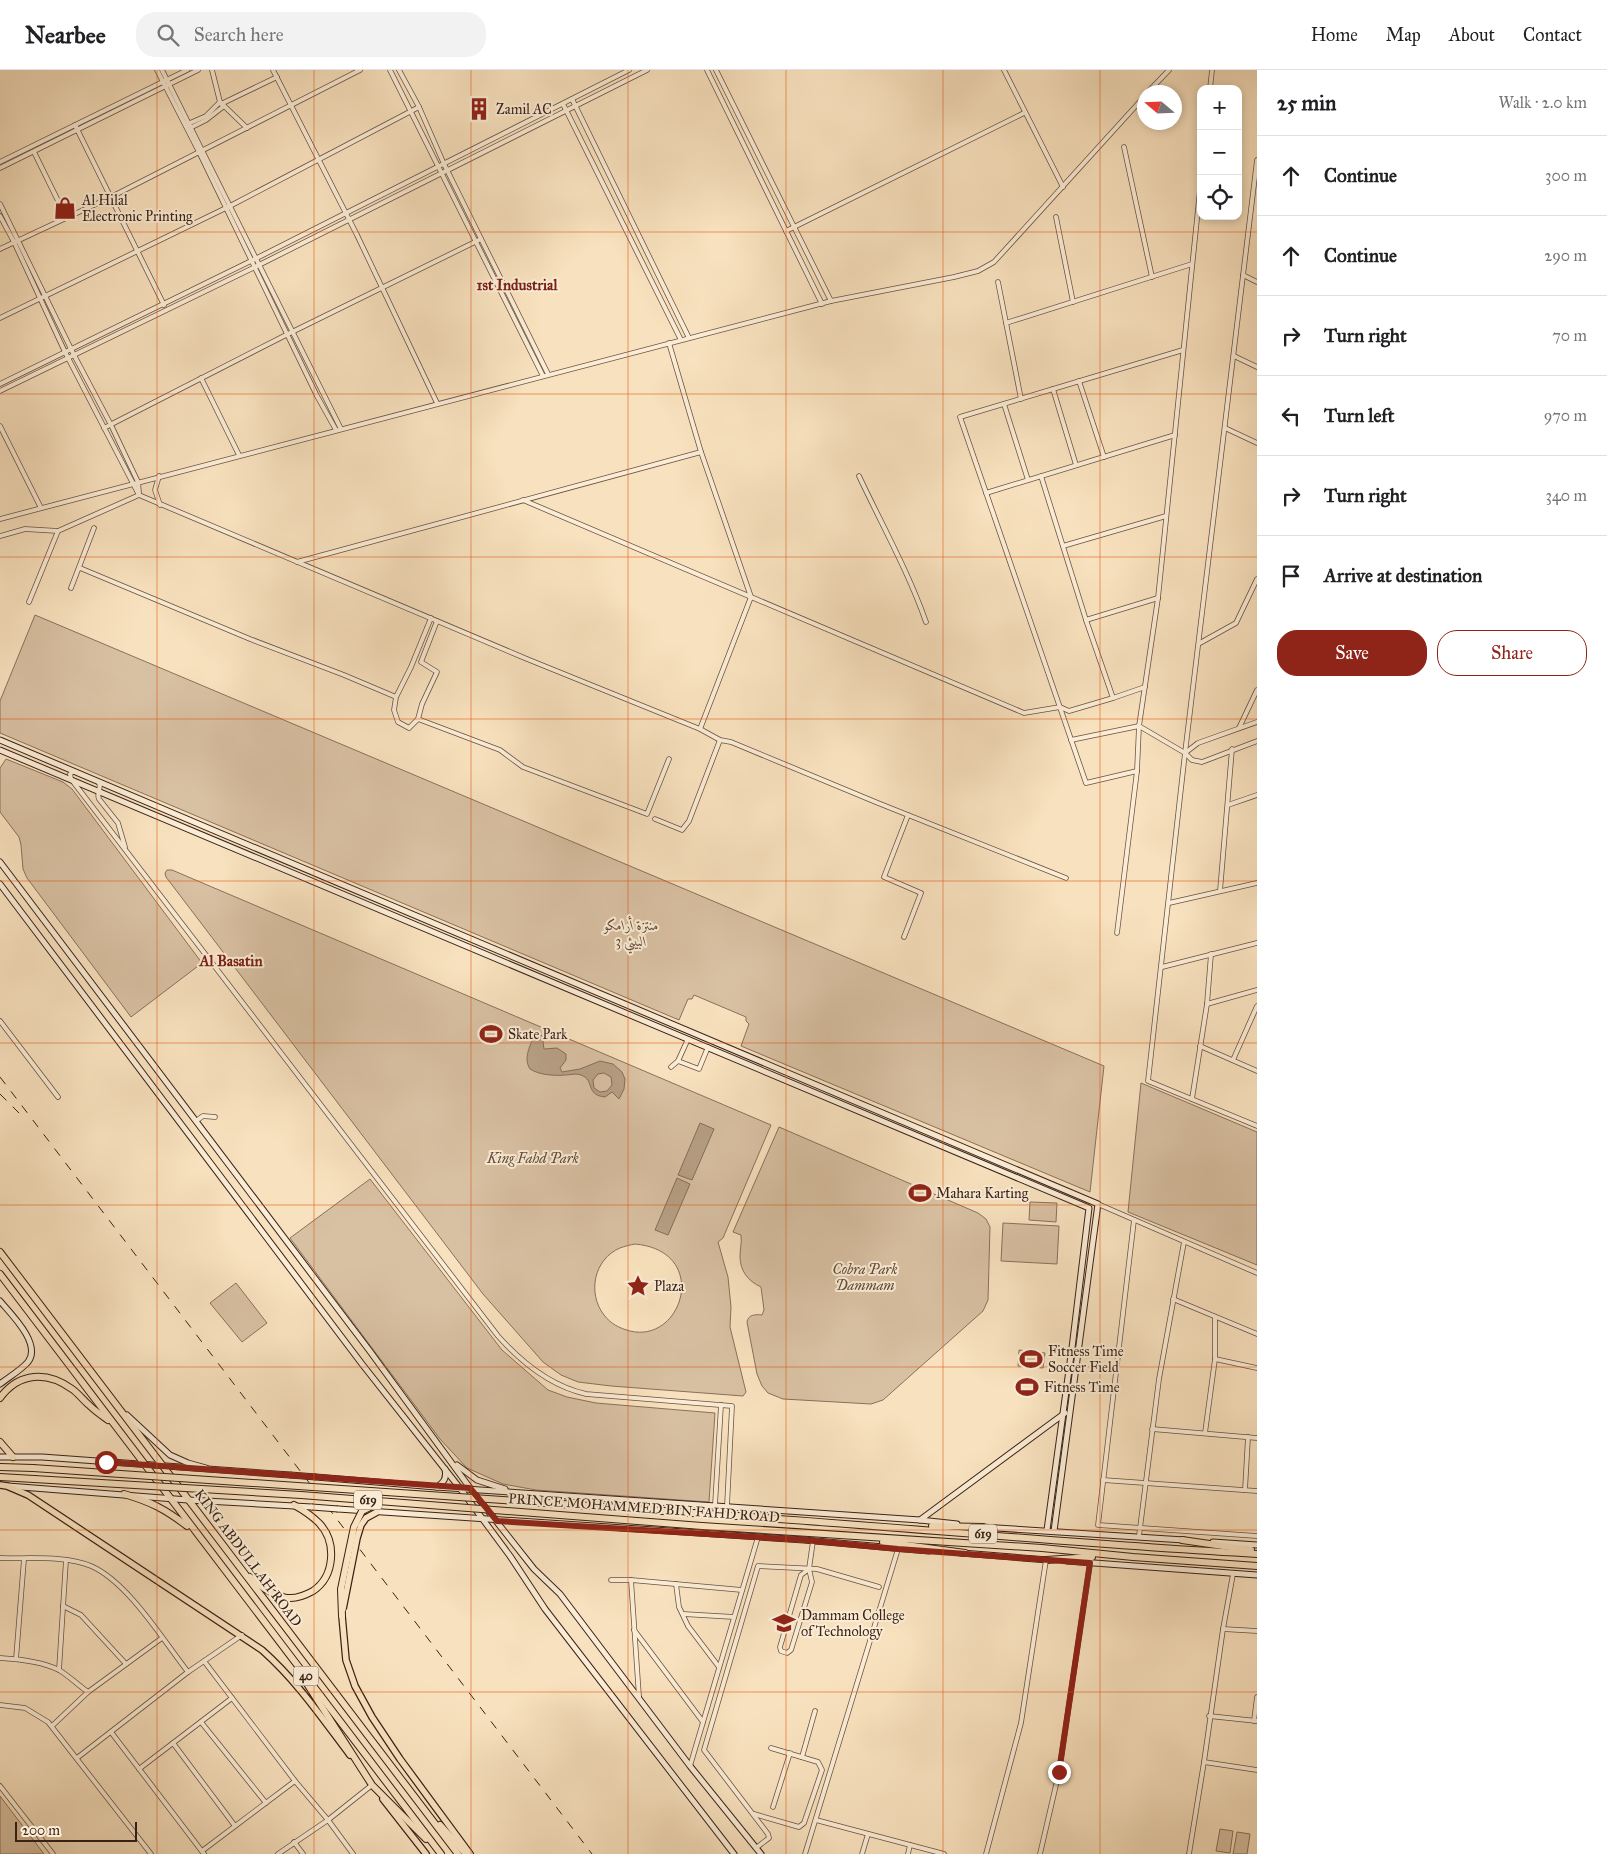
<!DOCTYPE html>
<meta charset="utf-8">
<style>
body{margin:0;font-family:"IM FELL Great Primer",Amiri,serif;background:#f2f2f2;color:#202124}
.controls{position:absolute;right:15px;top:15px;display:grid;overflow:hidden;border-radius:10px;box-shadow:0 2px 8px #0003}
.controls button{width:45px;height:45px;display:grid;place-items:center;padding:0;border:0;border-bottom:1px solid #e0e0e0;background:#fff;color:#202124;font:25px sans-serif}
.compass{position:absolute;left:1137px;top:15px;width:45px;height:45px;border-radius:50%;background:#fff;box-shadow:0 2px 8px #0003;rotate:289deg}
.scale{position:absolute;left:15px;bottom:12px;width:122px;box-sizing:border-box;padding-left:5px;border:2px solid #3a2117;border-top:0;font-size:14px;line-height:18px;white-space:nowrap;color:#3a2117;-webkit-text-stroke:4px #faecd5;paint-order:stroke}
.stop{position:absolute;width:15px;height:15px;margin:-11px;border:4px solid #8f2418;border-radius:50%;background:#fff}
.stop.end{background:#8f2418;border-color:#fff;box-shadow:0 1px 5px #0008}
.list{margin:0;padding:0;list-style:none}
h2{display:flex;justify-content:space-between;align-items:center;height:65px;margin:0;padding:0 20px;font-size:21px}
h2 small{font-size:16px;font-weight:400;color:#757577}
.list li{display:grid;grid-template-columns:32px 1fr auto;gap:15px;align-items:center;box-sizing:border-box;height:80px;padding:0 20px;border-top:1px solid #e0e0e0}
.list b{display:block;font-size:19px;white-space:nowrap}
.list em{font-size:16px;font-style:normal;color:#757577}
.actions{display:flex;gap:10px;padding:15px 20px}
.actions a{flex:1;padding:11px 0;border:1px solid #8f2418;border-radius:20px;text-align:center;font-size:18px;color:#8f2418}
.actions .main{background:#8f2418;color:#fff}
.icon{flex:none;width:28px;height:28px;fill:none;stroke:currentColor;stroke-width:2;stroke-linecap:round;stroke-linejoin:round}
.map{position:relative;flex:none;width:1257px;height:1784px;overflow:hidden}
header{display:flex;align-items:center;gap:30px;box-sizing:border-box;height:70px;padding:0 25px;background:#fff;border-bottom:1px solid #e0e0e0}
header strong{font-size:24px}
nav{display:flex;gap:28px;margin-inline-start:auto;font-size:18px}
.search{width:350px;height:45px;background:#f2f2f2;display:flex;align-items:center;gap:12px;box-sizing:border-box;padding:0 18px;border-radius:20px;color:#757577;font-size:19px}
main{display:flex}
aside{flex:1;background:#fff}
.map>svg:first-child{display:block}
</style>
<header>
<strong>Nearbee</strong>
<div class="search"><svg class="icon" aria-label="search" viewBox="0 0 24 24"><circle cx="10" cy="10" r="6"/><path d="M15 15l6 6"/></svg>Search here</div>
<nav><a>Home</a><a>Map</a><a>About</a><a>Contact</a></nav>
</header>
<main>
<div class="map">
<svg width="1257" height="1784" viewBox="0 0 1257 1784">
<rect width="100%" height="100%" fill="#f8e1be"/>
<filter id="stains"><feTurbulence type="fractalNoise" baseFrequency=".004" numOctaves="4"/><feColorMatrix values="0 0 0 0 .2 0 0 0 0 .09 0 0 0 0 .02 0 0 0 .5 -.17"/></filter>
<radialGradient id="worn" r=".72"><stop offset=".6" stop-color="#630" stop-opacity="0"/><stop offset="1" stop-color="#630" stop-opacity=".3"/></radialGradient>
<g fill="#d8c0a2" stroke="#89705c" fill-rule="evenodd">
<path d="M35 545 1104 996 1090 1122 741 976 749 954 746 951V947L694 925 692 929H688L679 950 0 663V631Z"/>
<path d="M6 689 63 712 72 719 202 893 131 947 27 808 23 799 21 775 19 767 0 742V698Z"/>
<path d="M167 800H172L771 1055 723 1168 718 1172 728 1207 731 1237 730 1257 746 1322 743 1326 611 1316 578 1312 561 1305 543 1292 483 1224 166 807 165 803ZM635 1174C711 1181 683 1274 630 1261 619 1258 611 1254 604 1245 587 1223 594 1189 620 1178 625 1176 630 1175 635 1174Z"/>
<path d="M1141 1013 1257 1062V1195L1128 1142Z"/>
<path d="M779 1057 978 1143 986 1149 990 1157 988 1230 983 1241 883 1330 871 1334 783 1329 768 1323 762 1316 757 1304 747 1252C748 1245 755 1244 762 1245L764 1240 761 1217C748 1211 740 1201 740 1186 740 1179 742 1173 741 1165L733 1162Z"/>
<path d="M370 1109 502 1280 548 1320 567 1327 596 1333 715 1343 709 1432 536 1420 503 1414 467 1398 440 1369 290 1168Z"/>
<path d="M1030 1132 1057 1133 1056 1152 1029 1150Z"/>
<path d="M1003 1153 1059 1156 1057 1194 1001 1191Z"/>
<path d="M236 1213 267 1253 242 1272 210 1233Z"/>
<path d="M1019 1280 1045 1283 1043 1298 1018 1296Z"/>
<path d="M0 1726 44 1784H0Z"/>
<path d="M1220 1759 1233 1761 1230 1783 1216 1781Z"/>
<path d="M1237 1762 1250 1764 1247 1784H1233Z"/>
</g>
<g fill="#b7a085" stroke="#856d59" fill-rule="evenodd">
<path d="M537 964 545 967 543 972 544 979 557 978 566 984V990L560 998 562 1002 580 999 600 991 613 994 622 1002 625 1009 624 1019 619 1029 612 1022 605 1027C585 1025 595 1010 581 1005 576 1003 570 1005 565 1005 555 1006 539 1005 530 999 523 988 530 977 534 965ZM604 1003 611 1007 612 1015 607 1021 600 1022 594 1018 593 1010 598 1004Z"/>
<path d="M700 1053 714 1059 692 1110 678 1105Z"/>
<path d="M677 1108 690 1114 668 1165 655 1160Z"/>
</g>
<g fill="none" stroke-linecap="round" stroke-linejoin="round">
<defs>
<g id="street">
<path d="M157 0 199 82 317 326 336 360"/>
<path d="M162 0 341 359"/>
<path d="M212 0 220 32 247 58"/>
<path d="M273 0 357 165 437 333"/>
<path d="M390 0 543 306"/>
<path d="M399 0 419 37 444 94 548 304"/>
<path d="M707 0 822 234"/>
<path d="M716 0 831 231"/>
<path d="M1004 0 1063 117"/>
<path d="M1210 19 1212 0"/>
<path d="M1148 22 1169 0"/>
<path d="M572 29 689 268"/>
<path d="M221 34 277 7"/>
<path d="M563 34 681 270"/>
<path d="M190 53 206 46 220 32"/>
<path d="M75 55 164 235"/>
<path d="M192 57 206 50 224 36"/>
<path d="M1124 77 1152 207"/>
<path d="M34 82 66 147"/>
<path d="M1257 90 1185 683 1148 1011 1257 1056"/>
<path d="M0 92 187 0"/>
<path d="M0 98 198 0"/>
<path d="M0 134 74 285 111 355 138 412 139 423"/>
<path d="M0 146 14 172 65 282 139 425 527 589 700 659 720 670 731 672 878 733 1066 808"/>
<path d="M1056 147 1073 232"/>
<path d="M786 161 1024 43"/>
<path d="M0 179 111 127 360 0"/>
<path d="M1243 205 1257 212"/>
<path d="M998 212 1021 329"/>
<path d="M0 248 230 136 419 37"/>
<path d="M1006 253 1192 194"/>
<path d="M669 273 701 382 751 527 700 659"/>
<path d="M1234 286 1257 297"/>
<path d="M201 308 239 385"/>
<path d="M1079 311 1104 387"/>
<path d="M0 314 255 189 629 0"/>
<path d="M1053 319 1076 395"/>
<path d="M0 321 259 195 647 0"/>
<path d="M1004 334 1028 410"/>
<path d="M0 356 41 438"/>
<path d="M104 358 288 264 481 169"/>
<path d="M1225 358 1257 373"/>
<path d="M159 406 155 420 160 435"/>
<path d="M859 406C882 455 908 501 926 552"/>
<path d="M1041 406 1086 550 1113 628 1145 617"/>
<path d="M986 423 1175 365"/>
<path d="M523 430 1024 643 1060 637 1069 641 1113 628"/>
<path d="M0 449 831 231 954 207 978 201 994 192 1144 27"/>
<path d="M0 466 25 459 58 461"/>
<path d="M1063 476 1166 446"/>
<path d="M297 492 701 382"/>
<path d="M80 498 250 569 344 605 396 627"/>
<path d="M71 518 94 458"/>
<path d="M29 532 58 461 139 425"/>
<path d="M431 548 411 597 396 627 394 640 398 652 409 658 418 649 422 634 437 602 421 592 437 551"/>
<path d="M1086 550 1158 528"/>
<path d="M1200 573 1236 553 1257 509"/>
<path d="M418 649 500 680 523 697 647 744 669 689"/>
<path d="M1239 658 1257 620"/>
<path d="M1071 670 1139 656 1185 683 1192 690 1202 692 1257 671"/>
<path d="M1185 683 1198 673 1257 652"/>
<path d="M74 701 70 704 71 709 498 1266C522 1293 550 1316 586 1324L732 1336 727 1436"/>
<path d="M1137 701 1086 713 960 347 1183 280"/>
<path d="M99 713C102 718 96 723 99 729L118 753 125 777"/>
<path d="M1228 735 1257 725"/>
<path d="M655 749 682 760 689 751 720 670"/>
<path d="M1220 821 1232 679"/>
<path d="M1169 833 1257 813"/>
<path d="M1117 863 1137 701 1139 656 1158 528 1201 110"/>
<path d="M904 867 921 823 884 807 908 745"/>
<path d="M1162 897 1257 873"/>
<path d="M1207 934 1257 920"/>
<path d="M0 951 58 1027"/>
<path d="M1200 976 1257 1001"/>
<path d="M1233 990 1257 936"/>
<path d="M678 991 699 999 708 977"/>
<path d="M671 997 678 991 688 969"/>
<path d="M1192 1029 1207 934 1211 884"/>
<path d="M196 1051 203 1046 215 1047"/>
<path d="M1098 1134 1257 1203"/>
<path d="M1134 1150 1098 1455 1257 1466"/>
<path d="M1173 1229 1257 1264"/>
<path d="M1215 1289 1257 1298"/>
<path d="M1152 1359 1257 1368"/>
<path d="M1205 1363 1215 1289V1247"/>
<path d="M1103 1410 1257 1421"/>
<path d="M1245 1420 1248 1367"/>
<path d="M715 1435 721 1335"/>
<path d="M1139 1466 1159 1309 1184 1172"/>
<path d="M0 1488C27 1489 66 1485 91 1496 128 1512 163 1570 188 1602"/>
<path d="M809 1499 812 1512 791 1580 787 1583 781 1581 780 1577 801 1505 809 1499 813 1471"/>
<path d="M1233 1504 1223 1559 1204 1692 1257 1700"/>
<path d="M611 1510H631"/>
<path d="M676 1514 679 1537 688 1556 719 1597"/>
<path d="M63 1536 81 1545 126 1594"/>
<path d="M683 1544 734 1547"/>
<path d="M1223 1559 1257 1561"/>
<path d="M634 1560 703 1652"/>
<path d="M0 1588C18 1589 43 1592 59 1600 69 1606 78 1615 88 1622"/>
<path d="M16 1589 24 1489"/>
<path d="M204 1591 295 1711 328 1750 353 1784"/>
<path d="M59 1600 66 1490"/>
<path d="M639 1627 631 1510 742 1520"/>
<path d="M0 1635 25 1638 48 1652 151 1784"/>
<path d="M1209 1646 1257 1651"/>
<path d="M1254 1651 1257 1627"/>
<path d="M201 1652 266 1733"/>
<path d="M52 1656 88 1622 162 1568"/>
<path d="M111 1662 204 1784"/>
<path d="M173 1673 235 1756"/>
<path d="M802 1687 815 1641"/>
<path d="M77 1688 188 1602 242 1565"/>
<path d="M690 1696 758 1467"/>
<path d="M139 1699 232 1628"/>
<path d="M0 1716 53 1784"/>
<path d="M773 1737 790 1683"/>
<path d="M754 1744 799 1757 804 1753 822 1700 818 1692 771 1678"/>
<path d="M816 1750 944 1784"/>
<path d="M294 1772 303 1784"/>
<path d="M756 1778 769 1768 768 1764 704 1680 758 1496 817 1499 879 1517"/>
<path d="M202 1781 295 1711"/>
<path d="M278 1784 328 1750 372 1715"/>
<path d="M805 1784 898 1479"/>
<path d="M862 1784 868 1764"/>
<path d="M908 1784 910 1775"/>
<path d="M986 1784 1021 1653 1046 1490"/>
<path d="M1040 1784 1059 1702 1090 1493"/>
<path d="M1189 1784 1204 1692"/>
</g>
<g id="secondary">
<path d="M0 670 1098 1134 1054 1461"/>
<path d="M0 680 1089 1138 1072 1278 1047 1460"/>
<path d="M0 792 369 1280 470 1418 534 1499 560 1524 690 1696 761 1784"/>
<path d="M0 814 362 1294 459 1417 510 1486 545 1539 734 1784"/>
<path d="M0 1231C11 1244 42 1274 28 1292 21 1300 9 1307 0 1314"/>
<path d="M127 1345 170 1385 188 1393 206 1398"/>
<path d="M0 1387H42L290 1405"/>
<path d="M457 1395 477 1410 505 1419"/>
<path d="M316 1407 436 1417 920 1450 957 1454"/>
<path d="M8 1416 188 1430 312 1437"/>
<path d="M437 1417C444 1412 447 1408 445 1399"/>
<path d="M338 1439 804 1470 929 1481"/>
<path d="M920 1450 1065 1343"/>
<path d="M981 1457 1184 1470"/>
<path d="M1213 1472 1257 1475"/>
<path d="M962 1483 1048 1490"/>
<path d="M1067 1491 1257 1505"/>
</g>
<g id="primary">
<path d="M0 1415 7 1416 28 1425 262 1580C297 1611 322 1648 350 1685"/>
<path d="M342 1546 346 1590 355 1616 372 1647 400 1689 470 1784"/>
<path d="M383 1729 426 1784"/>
</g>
<g id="highway">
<path d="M0 1182 458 1784"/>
<path d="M0 1204 441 1784"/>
<path d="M0 1328C19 1302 47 1301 72 1319 78 1323 83 1330 89 1335 95 1341 101 1345 108 1350"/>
<path d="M0 1372 13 1387"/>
<path d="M0 1397 33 1398"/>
<path d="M0 1407 34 1409"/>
<path d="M124 1424C151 1432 165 1439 187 1456"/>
<path d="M708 1444C891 1456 1074 1474 1257 1484"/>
<path d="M702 1456 1042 1478 1133 1487 1257 1496"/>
<path d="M932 1456 983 1457"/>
<path d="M1182 1470 1251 1480"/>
<path d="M883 1472 965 1483"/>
<path d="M1046 1490 1092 1487"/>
<path d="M250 1507C261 1516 270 1524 283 1527 293 1530 304 1526 313 1521 335 1506 337 1472 319 1453 311 1445 303 1440 294 1435"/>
<path d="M304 1609 372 1715 426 1769"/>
<path d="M440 1755 466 1784"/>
</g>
</defs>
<use href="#street" stroke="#6a5141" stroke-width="5.5"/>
<use href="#secondary" stroke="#3a2117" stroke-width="7"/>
<use href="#primary" stroke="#3a2117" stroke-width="8"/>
<use href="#highway" stroke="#3a2117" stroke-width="8"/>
<use href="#street" stroke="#faecd5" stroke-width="4"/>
<use href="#secondary" stroke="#faecd5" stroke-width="5"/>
<use href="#primary" stroke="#f8e1be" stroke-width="5.5"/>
<use href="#highway" stroke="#f8e1be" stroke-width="6"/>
<g stroke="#3a2117" stroke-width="1" stroke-dasharray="9 9" stroke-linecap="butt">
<path d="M0 1007 592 1784"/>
<path d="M0 1024 23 1047"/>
</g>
<defs>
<g id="secondary-bridge">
<path d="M290 1405 316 1407"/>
<path d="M312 1437 338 1439"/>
</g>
<path id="primary-bridge" d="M343 1539 357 1468 361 1455 366 1448 377 1442"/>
<g id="highway-bridge">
<path d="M33 1398 708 1444"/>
<path d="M34 1409 301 1425 702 1456"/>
<path d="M342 1546 341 1519 354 1457 362 1441 380 1432"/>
</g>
</defs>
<use href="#secondary-bridge" stroke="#3a2117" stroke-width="7" stroke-linecap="butt"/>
<use href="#primary-bridge" stroke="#3a2117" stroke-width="8" stroke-linecap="butt"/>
<use href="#highway-bridge" stroke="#3a2117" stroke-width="8" stroke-linecap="butt"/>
<use href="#secondary-bridge" stroke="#faecd5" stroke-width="5"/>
<use href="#primary-bridge" stroke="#f8e1be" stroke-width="5.5"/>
<use href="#highway-bridge" stroke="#f8e1be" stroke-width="6"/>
</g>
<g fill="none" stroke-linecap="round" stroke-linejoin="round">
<path stroke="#8f2418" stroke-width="6" d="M106 1392 470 1418 497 1451 804 1470 898 1479 1090 1493 1059 1702"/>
</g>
<path fill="none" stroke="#df560d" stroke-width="1" stroke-opacity="0.55" d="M157 0V1784M314 0V1784M471 0V1784M628 0V1784M786 0V1784M943 0V1784M1100 0V1784M0 162H1257M0 324H1257M0 487H1257M0 649H1257M0 811H1257M0 973H1257M0 1135H1257M0 1297H1257M0 1460H1257M0 1622H1257"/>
<defs>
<symbol id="building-bare" viewBox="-9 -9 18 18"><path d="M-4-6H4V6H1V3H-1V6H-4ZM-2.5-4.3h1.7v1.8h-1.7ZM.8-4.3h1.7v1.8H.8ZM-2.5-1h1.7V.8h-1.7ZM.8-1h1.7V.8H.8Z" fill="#8f2418" stroke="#faecd5" stroke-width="2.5" paint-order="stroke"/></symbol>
<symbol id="shop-bare" viewBox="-9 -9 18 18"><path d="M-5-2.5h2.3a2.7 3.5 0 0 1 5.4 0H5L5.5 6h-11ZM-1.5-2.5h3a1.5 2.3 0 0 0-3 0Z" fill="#8f2418" stroke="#faecd5" stroke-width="2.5" paint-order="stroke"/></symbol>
<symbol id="stadium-bare" viewBox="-9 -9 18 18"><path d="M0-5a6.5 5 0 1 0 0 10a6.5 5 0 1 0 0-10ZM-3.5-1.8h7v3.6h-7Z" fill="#8f2418" stroke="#faecd5" stroke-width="2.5" paint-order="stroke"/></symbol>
<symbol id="sight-bare" viewBox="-9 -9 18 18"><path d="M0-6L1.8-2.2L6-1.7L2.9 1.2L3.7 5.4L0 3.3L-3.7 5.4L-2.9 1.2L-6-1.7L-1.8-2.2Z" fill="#8f2418" stroke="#faecd5" stroke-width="2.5" paint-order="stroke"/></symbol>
<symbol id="school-bare" viewBox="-9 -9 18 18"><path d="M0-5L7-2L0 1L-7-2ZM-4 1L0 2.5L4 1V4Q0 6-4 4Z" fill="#8f2418" stroke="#faecd5" stroke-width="2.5" paint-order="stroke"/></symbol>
</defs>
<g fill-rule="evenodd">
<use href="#building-bare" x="463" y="23" width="32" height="32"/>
<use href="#shop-bare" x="49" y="122" width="32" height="32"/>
<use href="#stadium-bare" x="475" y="948" width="32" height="32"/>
<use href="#stadium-bare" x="904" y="1107" width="32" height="32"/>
<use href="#sight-bare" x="622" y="1200" width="32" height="32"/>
<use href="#stadium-bare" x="1015" y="1273" width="32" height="32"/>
<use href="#stadium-bare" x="1011" y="1301" width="32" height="32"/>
<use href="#school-bare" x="768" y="1537" width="32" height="32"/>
</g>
<g text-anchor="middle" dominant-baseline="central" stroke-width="4" stroke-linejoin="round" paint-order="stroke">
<g fill="#faecd5" stroke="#745e50" stroke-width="1">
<rect x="354" y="1420.5" width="28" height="19" rx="4"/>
<rect x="969" y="1454.5" width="28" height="19" rx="4"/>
<rect x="293.5" y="1596.5" width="25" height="19" rx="4"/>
</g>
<g font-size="12" font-weight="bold" fill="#3a2117">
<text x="368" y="1430">619</text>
<text x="983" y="1464">619</text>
<text x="306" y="1606">40</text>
</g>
<g font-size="14" fill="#3a2117" stroke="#faecd5" text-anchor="start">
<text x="496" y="39">Zamil AC</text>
<text x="82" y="130">Al Hilal<tspan x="82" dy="16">Electronic Printing</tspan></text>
<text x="508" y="964">Skate Park</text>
<text x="936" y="1123">Mahara Karting</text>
<text x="654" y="1216">Plaza</text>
<text x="1048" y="1281">Fitness Time<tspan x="1048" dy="16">Soccer Field</tspan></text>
<text x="1044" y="1317">Fitness Time</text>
<text x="801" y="1545">Dammam College<tspan x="801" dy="16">of Technology</tspan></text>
</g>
<g font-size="14" font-style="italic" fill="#62493a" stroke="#faecd5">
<text x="631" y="855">منتزة أرامكو<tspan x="631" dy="16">البيئي 3</tspan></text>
<text x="533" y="1088">King Fahd Park</text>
<text x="865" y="1199">Cobra Park<tspan x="865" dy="16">Dammam</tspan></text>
</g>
<g font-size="14" fill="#3a2117" stroke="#faecd5">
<text transform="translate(644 1438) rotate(4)">PRINCE MOHAMMED BIN FAHD ROAD</text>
<text transform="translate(248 1488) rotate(53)">KING ABDULLAH ROAD</text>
</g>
<g font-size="15" font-weight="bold" fill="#7a1f14" stroke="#faecd5">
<text x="517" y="215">1st Industrial</text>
<text x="231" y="891">Al Basatin</text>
</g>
</g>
<rect width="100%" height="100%" filter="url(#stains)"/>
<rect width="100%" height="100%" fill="url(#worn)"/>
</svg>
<div class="controls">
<button>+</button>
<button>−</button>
<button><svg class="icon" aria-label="locate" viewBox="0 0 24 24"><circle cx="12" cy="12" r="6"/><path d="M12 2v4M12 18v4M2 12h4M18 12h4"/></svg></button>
</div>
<svg class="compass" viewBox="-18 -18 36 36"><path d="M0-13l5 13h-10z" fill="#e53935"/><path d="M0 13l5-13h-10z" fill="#757577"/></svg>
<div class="scale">200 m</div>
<div class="stop" style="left:106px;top:1392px"></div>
<div class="stop end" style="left:1059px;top:1702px"></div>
</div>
<aside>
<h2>25 min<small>Walk · 2.0 km</small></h2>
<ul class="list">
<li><svg class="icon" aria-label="ahead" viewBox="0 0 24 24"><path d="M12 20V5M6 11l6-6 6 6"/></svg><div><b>Continue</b></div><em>300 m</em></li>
<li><svg class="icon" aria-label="ahead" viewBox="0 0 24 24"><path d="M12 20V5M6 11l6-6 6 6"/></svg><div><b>Continue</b></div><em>290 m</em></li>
<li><svg class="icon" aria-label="right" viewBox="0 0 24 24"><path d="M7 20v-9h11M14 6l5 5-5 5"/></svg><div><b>Turn right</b></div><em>70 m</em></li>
<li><svg class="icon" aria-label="left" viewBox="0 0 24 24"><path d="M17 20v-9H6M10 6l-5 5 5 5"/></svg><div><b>Turn left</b></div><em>970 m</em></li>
<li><svg class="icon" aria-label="right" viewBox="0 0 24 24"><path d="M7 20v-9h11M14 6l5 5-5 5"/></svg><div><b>Turn right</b></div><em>340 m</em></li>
<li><svg class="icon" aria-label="arrive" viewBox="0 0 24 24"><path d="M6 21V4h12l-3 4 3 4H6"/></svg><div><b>Arrive at destination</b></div></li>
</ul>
<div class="actions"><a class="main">Save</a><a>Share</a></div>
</aside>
</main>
